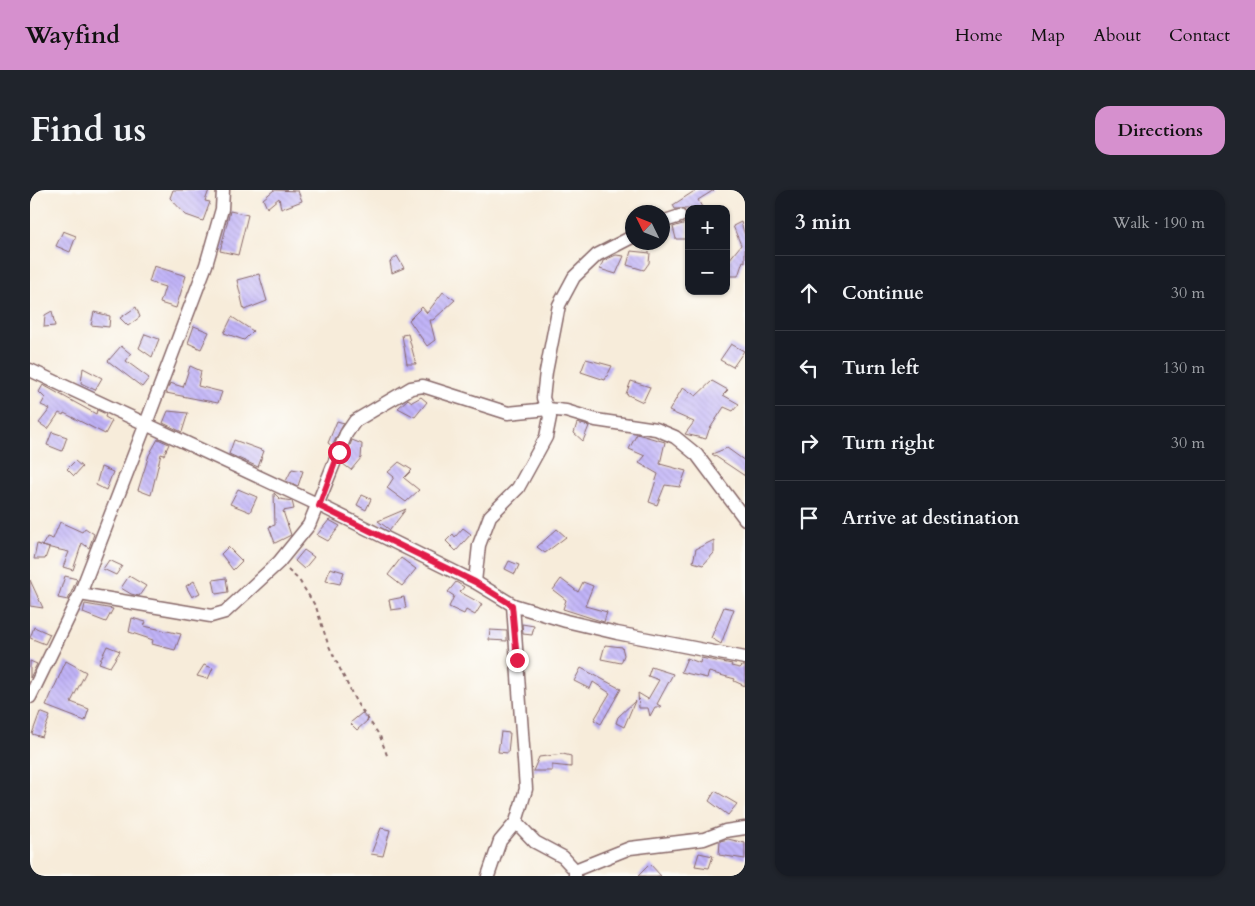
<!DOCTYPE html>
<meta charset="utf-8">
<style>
body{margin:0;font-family:Cardo,serif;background:#20242c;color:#f1f3f6}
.controls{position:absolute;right:15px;top:15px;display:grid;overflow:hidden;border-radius:10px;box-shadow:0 1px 4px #0004}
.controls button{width:45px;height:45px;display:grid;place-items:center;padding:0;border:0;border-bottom:1px solid #363941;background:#171b24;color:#f1f3f6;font:25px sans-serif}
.compass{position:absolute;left:595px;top:15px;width:45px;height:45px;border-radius:50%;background:#171b24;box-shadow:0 1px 4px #0004;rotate:313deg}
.stop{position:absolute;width:15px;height:15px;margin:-11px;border:4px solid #e11d48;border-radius:50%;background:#fff}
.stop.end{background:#e11d48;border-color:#fff;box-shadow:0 1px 5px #0008}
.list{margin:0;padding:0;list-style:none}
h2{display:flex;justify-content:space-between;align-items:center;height:65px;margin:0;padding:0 20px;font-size:21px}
h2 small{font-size:16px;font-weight:400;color:#9ea1a6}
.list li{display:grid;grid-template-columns:32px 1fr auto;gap:15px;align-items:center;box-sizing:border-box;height:75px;padding:0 20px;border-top:1px solid #363941}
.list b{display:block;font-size:19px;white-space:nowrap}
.list em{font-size:16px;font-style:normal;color:#9ea1a6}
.icon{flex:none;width:28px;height:28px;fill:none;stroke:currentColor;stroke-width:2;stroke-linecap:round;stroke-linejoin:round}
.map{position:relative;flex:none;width:715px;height:686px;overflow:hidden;border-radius:15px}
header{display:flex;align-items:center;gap:30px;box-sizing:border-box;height:70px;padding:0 25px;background:#d690ce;color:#111}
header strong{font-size:24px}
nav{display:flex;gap:28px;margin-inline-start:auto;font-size:18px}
.intro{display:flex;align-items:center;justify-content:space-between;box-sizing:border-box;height:120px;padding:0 30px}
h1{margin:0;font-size:35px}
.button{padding:12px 22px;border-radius:15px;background:#d690ce;color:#111;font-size:18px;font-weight:700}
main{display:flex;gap:30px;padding:0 30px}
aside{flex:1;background:#171b24;border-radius:15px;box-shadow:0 1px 4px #0004}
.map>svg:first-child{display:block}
</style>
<header>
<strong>Wayfind</strong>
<nav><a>Home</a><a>Map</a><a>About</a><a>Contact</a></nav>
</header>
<div class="intro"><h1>Find us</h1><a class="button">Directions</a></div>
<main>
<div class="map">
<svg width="715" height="686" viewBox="0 0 715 686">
<defs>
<pattern id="building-back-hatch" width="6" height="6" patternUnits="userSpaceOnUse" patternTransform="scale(1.25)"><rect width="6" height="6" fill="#c1b4f8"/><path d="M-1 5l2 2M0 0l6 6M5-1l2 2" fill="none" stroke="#a79ad5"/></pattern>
</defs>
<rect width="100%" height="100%" fill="#fdfcf7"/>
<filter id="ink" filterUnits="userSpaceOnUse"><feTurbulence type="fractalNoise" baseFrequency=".02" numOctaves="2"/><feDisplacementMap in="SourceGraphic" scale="10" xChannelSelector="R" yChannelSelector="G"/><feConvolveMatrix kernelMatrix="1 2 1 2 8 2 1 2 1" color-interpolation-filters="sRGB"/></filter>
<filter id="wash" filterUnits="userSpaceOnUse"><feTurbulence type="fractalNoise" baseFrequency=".0096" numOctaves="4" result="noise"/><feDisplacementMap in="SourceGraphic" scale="20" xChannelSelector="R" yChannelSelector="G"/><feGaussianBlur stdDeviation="1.12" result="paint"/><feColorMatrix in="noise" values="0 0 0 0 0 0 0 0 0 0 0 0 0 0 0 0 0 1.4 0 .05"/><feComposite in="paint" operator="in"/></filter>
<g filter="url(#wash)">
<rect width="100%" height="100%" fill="#f7ecda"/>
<g id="blocks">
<g fill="url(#building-back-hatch)">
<path d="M143 0H179L175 11 180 12 173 31 156 25 140 8Z"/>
<path d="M244 0 268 1 272 11 251 19 249 8 237 18 233 9Z"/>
<path d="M666 0H684L668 10 673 19H645L643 15Z"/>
<path d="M200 21 218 25 208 65 190 61Z"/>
<path d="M711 32 715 46V72L713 71 708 86H696L699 70 711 55 703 36Z"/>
<path d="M656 33 657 49H646L643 37Z"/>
<path d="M33 41 46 46 40 62 26 56Z"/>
<path d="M601 61 620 63 619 73 614 80 597 75Z"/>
<path d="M586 65 594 66 586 84 570 79 573 71Z"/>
<path d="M367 66 374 78 362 83 360 72Z"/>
<path d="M124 76 156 86 146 118 130 113 135 97 119 92Z"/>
<path d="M229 84 237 111 214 120 207 90Z"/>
<path d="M413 102 425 110 403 130H400L405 150 397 156 379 130 392 117 397 123Z"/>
<path d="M106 117 110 127 98 136 90 128Z"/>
<path d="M22 121 25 136 14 137 15 125Z"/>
<path d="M64 122 80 126 79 137 61 135Z"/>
<path d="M202 127 223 141 214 150 194 143Z"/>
<path d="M164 136 179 142 171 159 158 153Z"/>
<path d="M115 144 129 149 122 167 109 158Z"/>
<path d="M378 144 386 174H377L372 145Z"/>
<path d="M701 154 714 161 703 177 690 170Z"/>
<path d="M91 156 101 164 96 171 119 188 112 197 78 171Z"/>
<path d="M556 169 582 176 575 190 551 182Z"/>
<path d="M160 176 171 181 168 196 192 202 188 213 136 203 140 193 153 197Z"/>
<path d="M53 178 72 188 65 200 51 193Z"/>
<path d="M601 191 620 197 613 212 596 204Z"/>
<path d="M682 191 698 200 693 205 709 214 703 221 694 217 679 240 676 249 655 244 664 232 639 221 653 197 666 206Z"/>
<path d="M13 195 66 224 67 220 76 224 75 227 82 231 75 244 34 223 33 225 29 223 18 239 9 233 20 219 11 215 15 208 9 202Z"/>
<path d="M391 207 397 212 385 227 368 218 378 209 382 212Z"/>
<path d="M138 221 158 223 152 242 133 233Z"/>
<path d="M307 231 314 233 302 256 298 253Z"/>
<path d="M547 233 559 236 553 251 544 243Z"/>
<path d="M22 242 37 247 32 261 17 255Z"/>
<path d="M607 244 635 252 630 274 656 281 650 297 635 295 627 315 619 312 628 284 609 273 615 266 599 259Z"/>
<path d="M128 249 139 254 134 265 131 264 121 305 108 300 119 265Z"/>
<path d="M204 250 234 261 228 277 199 264Z"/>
<path d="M322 250 332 254 331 268 321 280 313 274Z"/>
<path d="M697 258 715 271V286L682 264Z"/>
<path d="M45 271 52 277 44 286 37 279Z"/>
<path d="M369 272 382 280 374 288 389 300 376 312 357 298 364 287 358 282Z"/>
<path d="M71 277 83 282 76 300 66 295Z"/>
<path d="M262 279 273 281 268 296 256 291Z"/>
<path d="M208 299 227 307 220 322 200 314Z"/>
<path d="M244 303 250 309 262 311 264 319 253 321 261 345 245 353 239 337 245 335Z"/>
<path d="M332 305 341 309 336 320 327 315Z"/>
<path d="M376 319 360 340 348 331Z"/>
<path d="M299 330 310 336 298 351 287 345Z"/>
<path d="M30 332 52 342 55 338 64 344 59 358 52 353 43 380 33 377 39 362 12 356 17 347 23 349Z"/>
<path d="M433 338 441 344 426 361 416 351 423 344 425 347Z"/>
<path d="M527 339 536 347 515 363 507 357Z"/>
<path d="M684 350V363L673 375 663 372 666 359Z"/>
<path d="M7 354 19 358 15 369H4Z"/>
<path d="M198 357 212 371 203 380 191 364Z"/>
<path d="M274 360 284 367 274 379 265 371Z"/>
<path d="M371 368 386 379 372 396 358 385Z"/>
<path d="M79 370 92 376 86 385 73 379Z"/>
<path d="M479 371 489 375 485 384 475 379Z"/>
<path d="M300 378 314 382 310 394 296 391Z"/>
<path d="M35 386 47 389 38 410 28 408Z"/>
<path d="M99 386 116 396 109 406 101 404 91 398Z"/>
<path d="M196 388 198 402 186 404 183 390Z"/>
<path d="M531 389 548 402 553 392 563 396 555 416 577 422 574 432 533 419 536 410 523 400Z"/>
<path d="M0 390 13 418 0 416Z"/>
<path d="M164 391 170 403 162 407 156 396Z"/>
<path d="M426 392 434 397 430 402 452 414 445 425 436 420 434 424 419 417 424 406 418 402Z"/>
<path d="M374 407 376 418 361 420 359 410Z"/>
<path d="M55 414 83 419 76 432 53 423Z"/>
<path d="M694 417 704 419 691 454 681 448Z"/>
<path d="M102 428 116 432 114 436 151 444 145 460 122 454 123 450 99 442Z"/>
<path d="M492 434 504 436 502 445 493 444Z"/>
<path d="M4 437 20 444 15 454 0 448Z"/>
<path d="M460 440 477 441V451L459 450Z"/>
<path d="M575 455 592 457 594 465 591 473 571 469Z"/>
<path d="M77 456 90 461 80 477 69 473Z"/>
<path d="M657 468 670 473 671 468 702 474 701 476 710 478 712 476H715V496L704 491 705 489 679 482 677 488 651 482Z"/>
<path d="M0 471 7 474 0 488Z"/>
<path d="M36 471 56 482 41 512 59 519 55 531 16 516Z"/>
<path d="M174 475 183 478 178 489 167 486Z"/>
<path d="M621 477 643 484 627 514 632 517H625L620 526 618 518H609L608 503 618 509 629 490 618 486Z"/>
<path d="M551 478 591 499 571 534 564 530 580 503 563 492 560 499 544 491Z"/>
<path d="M605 511 594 537 586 533 588 527Z"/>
<path d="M10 522 20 526 12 547 2 544Z"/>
<path d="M332 523 338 530 327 540 320 533Z"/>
<path d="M471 542 480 543 478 563 468 562Z"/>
<path d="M533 564 541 566V577L522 575V581H503L509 567Z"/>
<path d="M685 601 707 614 698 625 679 611Z"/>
<path d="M351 638 360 640 353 666 341 664Z"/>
<path d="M698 649 715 653V669L689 665 690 651Z"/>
<path d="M669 663 683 666 679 678 665 676Z"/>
<path d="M620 674 631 686H608Z"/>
</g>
</g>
</g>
<g filter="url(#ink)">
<use href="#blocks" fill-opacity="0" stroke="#876768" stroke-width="1"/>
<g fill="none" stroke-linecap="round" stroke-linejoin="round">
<defs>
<g id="minor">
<path d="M632 32 650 26"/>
<path d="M0 180 289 315 445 392 483 415 536 431 587 443 715 468"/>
<path d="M445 392 449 355 460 326 488 298 516 247 520 227 513 208 516 182 529 115 544 87 567 65 602 47"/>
<path d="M50 404 181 426 195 422 249 372 279 335 316 244 325 231 381 198 393 196 478 223 518 219 536 221 566 230 626 239 645 247 667 265 715 329"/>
<path d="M483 415 496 599 486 632 505 652 533 667 545 680V686"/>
<path d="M0 507 50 404 115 236 176 75 192 19 193 0"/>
<path d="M545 680 600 658 674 649 695 641 715 638"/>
<path d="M458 686 470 651 486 632"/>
</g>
</defs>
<use href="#minor" stroke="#876768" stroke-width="15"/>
<path stroke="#876768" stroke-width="2" stroke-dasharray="4 4" stroke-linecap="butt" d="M258 380 269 390 286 417 298 454 326 512 350 546 358 568"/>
<use href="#minor" stroke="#fff" stroke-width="12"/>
</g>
</g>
<g fill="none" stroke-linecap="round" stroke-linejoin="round" filter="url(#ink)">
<path stroke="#e11d48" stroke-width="6" d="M309 262 289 316 445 392 482 415 487 470"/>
</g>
</svg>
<div class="controls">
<button>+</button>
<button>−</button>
</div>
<svg class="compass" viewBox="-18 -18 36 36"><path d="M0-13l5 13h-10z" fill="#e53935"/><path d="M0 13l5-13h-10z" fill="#9ea1a6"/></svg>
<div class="stop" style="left:309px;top:262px"></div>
<div class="stop end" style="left:487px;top:470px"></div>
</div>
<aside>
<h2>3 min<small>Walk · 190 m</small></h2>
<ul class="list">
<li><svg class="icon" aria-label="ahead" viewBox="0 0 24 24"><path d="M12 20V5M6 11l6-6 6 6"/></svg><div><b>Continue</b></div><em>30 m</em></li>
<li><svg class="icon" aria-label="left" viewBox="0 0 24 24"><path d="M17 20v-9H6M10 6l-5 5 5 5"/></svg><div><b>Turn left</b></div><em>130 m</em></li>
<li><svg class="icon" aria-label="right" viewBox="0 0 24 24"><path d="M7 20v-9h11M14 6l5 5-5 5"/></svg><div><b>Turn right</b></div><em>30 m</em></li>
<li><svg class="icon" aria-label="arrive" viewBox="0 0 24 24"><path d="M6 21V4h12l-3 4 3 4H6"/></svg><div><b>Arrive at destination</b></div></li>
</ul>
</aside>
</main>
